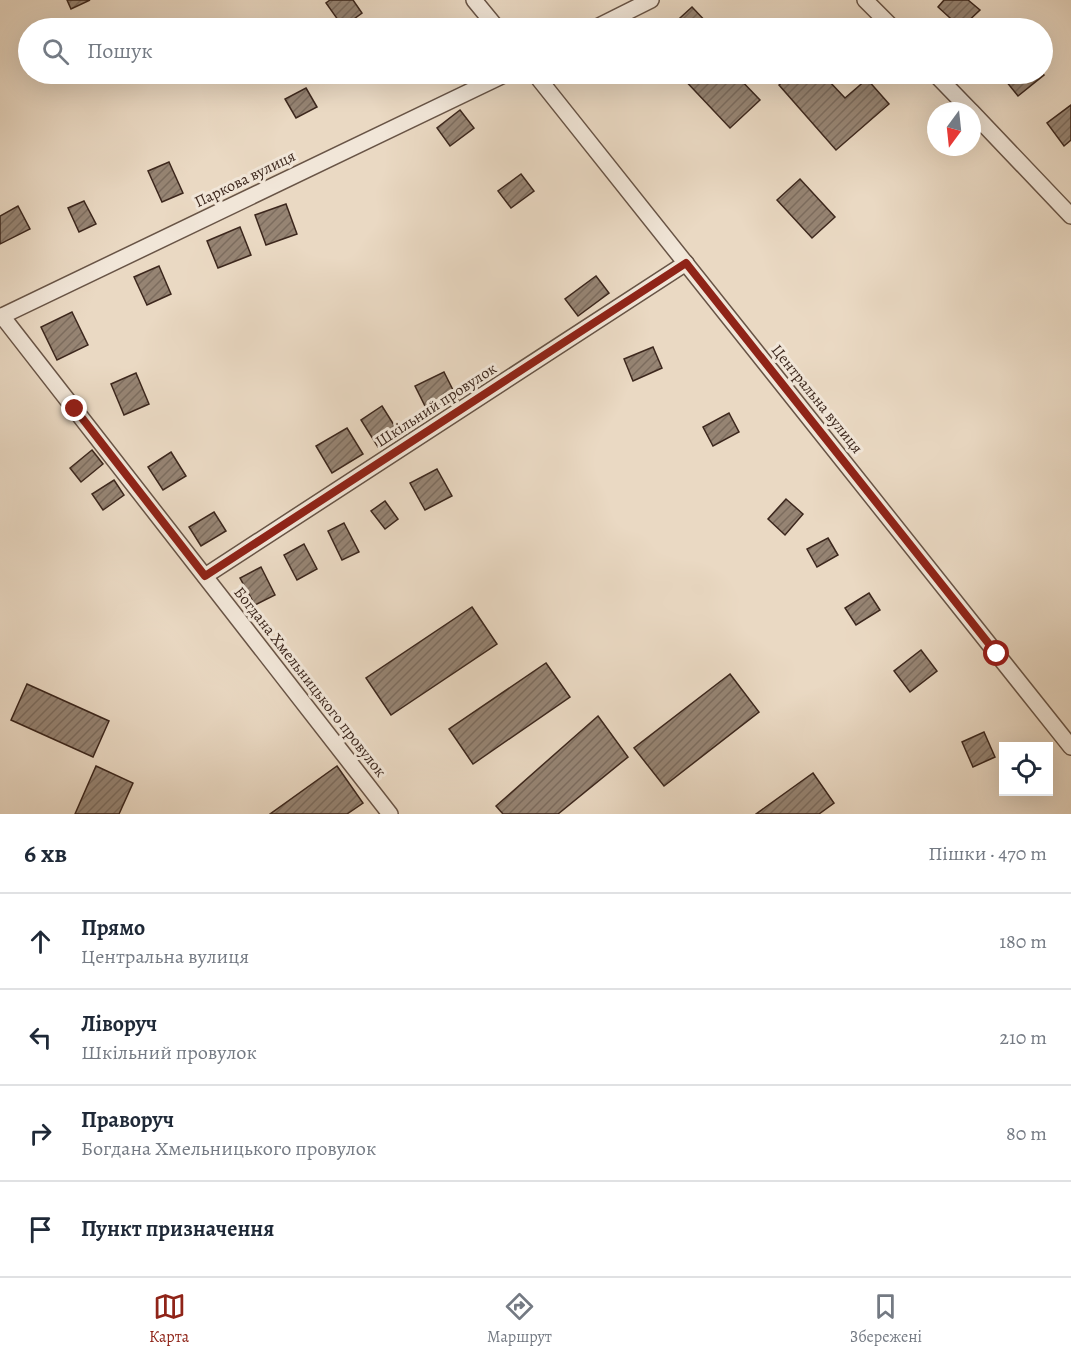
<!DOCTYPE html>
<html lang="uk">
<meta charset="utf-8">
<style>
body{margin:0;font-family:Alegreya,serif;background:#f6f6f7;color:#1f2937}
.controls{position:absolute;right:18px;bottom:18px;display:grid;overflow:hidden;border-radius:0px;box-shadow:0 6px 24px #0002}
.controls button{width:54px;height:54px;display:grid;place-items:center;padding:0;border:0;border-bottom:2px solid #e0e1e3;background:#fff;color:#1f2937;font:30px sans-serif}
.compass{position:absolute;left:927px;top:102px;width:54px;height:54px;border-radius:50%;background:#fff;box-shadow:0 6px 24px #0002;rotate:195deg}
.stop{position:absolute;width:18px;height:18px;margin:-14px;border:4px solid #8f2418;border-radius:50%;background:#fff}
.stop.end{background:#8f2418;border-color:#fff;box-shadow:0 2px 6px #0008}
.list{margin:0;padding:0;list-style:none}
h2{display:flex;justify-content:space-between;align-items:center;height:78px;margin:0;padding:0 24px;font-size:26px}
h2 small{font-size:20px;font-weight:400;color:#747a83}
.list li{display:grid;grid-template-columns:39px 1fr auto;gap:18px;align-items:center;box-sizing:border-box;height:96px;padding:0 24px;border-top:2px solid #e0e1e3}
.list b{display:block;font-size:22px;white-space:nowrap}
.list p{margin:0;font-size:20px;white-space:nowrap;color:#747a83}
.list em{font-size:20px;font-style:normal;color:#747a83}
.icon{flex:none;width:33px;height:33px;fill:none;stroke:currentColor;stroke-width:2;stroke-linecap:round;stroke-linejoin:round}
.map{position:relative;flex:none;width:1071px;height:814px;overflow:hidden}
.search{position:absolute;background:#fff;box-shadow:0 6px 24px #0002;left:18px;right:18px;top:18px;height:66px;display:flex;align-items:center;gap:15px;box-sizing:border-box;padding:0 21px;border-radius:33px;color:#747a83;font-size:22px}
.sheet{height:462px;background:#fff}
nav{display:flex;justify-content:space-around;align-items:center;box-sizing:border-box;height:84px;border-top:2px solid #e0e1e3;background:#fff;font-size:16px;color:#747a83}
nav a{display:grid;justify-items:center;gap:3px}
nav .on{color:#8f2418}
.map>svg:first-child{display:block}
</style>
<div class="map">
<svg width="1071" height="814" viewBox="0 0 1071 814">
<defs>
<pattern id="building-hatch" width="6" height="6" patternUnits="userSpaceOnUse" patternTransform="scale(1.5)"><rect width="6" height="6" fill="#968473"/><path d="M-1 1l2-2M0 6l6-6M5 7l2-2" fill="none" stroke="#7c6c5e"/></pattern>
</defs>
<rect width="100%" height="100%" fill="#ead9c3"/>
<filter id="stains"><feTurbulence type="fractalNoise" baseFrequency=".00333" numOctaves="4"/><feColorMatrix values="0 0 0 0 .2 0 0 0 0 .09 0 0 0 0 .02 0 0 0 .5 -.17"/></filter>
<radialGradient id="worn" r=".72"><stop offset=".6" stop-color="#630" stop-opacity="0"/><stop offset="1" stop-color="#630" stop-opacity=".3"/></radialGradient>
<g fill="url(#building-hatch)" stroke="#3c271d" stroke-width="1.5">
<path d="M67 0H90L71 9Z"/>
<path d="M330 0H353L362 13 343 27 326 3Z"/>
<path d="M944 0H968L980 10 961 28 938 7Z"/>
<path d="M692 7 711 27 709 28H669Z"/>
<path d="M1042 72 1044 75 1018 96 1001 75Z"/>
<path d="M679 74H735L760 100 730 128Z"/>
<path d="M791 74H838L829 81 845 98 867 79 889 104 836 150 779 85Z"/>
<path d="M306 88 317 107 296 118 285 99Z"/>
<path d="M1071 105V140L1064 146 1047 123Z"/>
<path d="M460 110 474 128 450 146 437 128Z"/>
<path d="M169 162 183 193 162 202 148 171Z"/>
<path d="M521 174 534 191 511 208 498 191Z"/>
<path d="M800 179 835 217 812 238 777 200Z"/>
<path d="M84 201 96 224 79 232 68 208Z"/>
<path d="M286 204 297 234 266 245 255 215Z"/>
<path d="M18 206 30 229 0 244V216Z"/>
<path d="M240 227 251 255 218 268 207 241Z"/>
<path d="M159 266 171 294 147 305 134 277Z"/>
<path d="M596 276 609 293 578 316 565 299Z"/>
<path d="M72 312 88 345 57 360 41 327Z"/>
<path d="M653 347 662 368 633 381 624 359Z"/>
<path d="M444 372 458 400 429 414 415 386Z"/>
<path d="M136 373 149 404 124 415 111 384Z"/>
<path d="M382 406 399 433 378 447 361 420Z"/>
<path d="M729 413 739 432 713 446 703 427Z"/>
<path d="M347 428 363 454 332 473 316 446Z"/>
<path d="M92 450 103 464 81 482 70 468Z"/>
<path d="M171 452 186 476 163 490 148 467Z"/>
<path d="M437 469 452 496 425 510 410 483Z"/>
<path d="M114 480 124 495 103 510 92 494Z"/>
<path d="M786 499 803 514 785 535 768 519Z"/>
<path d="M385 501 398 519 385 529 371 511Z"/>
<path d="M214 512 226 531 201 546 189 527Z"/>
<path d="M344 523 359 552 342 560 328 531Z"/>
<path d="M828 538 838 555 817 567 807 549Z"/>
<path d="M304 544 317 569 297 580 284 555Z"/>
<path d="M261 567 275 595 255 605 240 578Z"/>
<path d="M869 593 880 610 856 625 845 608Z"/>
<path d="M472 607 497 644 391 715 366 678Z"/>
<path d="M921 650 937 671 910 692 894 671Z"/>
<path d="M546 663 570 697 473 764 449 729Z"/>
<path d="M730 674 759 712 664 786 634 748Z"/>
<path d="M27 684 109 721 93 757 11 720Z"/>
<path d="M598 716 628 757 558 814H503L496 806Z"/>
<path d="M984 732 995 757 973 767 962 742Z"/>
<path d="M96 766 133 783 119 814H75Z"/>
<path d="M337 766 363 803 347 814H270Z"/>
<path d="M813 773 834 803 819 814H756Z"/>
</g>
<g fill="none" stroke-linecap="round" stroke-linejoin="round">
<defs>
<g id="minor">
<path d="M474 0 497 28"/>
<path d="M865 0 893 28"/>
<path d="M595 28 651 0"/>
<path d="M535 74 1071 747"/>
<path d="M935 74 971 111"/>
<path d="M972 112 1071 216"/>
<path d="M2 316 390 814"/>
<path d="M0 317 506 74"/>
<path d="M205 576 686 263"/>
</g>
</defs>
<use href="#minor" stroke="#685446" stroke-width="18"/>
<use href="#minor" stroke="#f1e6d8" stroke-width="15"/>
</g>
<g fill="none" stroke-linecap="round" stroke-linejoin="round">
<path stroke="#8f2418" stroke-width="8" d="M75 409 205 576 686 263 997 654"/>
</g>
<g text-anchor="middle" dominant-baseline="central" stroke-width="6" stroke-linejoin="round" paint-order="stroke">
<g font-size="16" fill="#3c271d" stroke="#f1e6d8">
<text transform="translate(245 179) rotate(-26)">Паркова вулиця</text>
<text transform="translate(817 399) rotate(51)">Центральна вулиця</text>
<text transform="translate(436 405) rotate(-33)">Шкільний провулок</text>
<text transform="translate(310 682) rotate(52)">Богдана Хмельницького провулок</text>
</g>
</g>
<rect width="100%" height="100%" filter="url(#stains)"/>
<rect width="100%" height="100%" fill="url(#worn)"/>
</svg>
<div class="controls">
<button><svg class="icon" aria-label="locate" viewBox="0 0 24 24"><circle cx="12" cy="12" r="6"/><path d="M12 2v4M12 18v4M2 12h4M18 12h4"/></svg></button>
</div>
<svg class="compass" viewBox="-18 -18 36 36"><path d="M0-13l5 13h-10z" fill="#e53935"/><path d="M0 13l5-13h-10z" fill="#747a83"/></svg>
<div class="stop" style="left:997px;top:654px"></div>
<div class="stop end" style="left:75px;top:409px"></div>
<div class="search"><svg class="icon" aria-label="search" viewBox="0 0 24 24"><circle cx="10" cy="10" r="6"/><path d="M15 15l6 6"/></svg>Пошук</div>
</div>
<section class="sheet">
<h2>6 хв<small>Пішки · 470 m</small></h2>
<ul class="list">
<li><svg class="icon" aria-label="ahead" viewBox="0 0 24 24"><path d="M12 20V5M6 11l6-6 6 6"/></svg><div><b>Прямо</b><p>Центральна вулиця</p></div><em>180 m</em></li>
<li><svg class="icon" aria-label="left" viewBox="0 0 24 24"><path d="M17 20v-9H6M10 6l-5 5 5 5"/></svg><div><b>Ліворуч</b><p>Шкільний провулок</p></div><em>210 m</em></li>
<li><svg class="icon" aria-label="right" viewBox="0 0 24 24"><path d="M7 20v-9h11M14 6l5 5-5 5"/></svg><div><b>Праворуч</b><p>Богдана Хмельницького провулок</p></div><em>80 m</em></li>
<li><svg class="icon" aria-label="arrive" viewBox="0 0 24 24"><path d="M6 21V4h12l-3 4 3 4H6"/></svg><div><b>Пункт призначення</b></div></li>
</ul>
</section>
<nav>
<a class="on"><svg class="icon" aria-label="map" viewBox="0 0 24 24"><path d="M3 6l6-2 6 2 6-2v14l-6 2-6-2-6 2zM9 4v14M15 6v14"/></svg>Карта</a>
<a><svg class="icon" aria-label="directions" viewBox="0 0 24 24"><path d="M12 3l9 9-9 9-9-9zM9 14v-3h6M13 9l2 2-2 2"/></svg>Маршрут</a>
<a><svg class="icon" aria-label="saved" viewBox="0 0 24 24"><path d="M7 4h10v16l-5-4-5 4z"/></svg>Збережені</a>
</nav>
